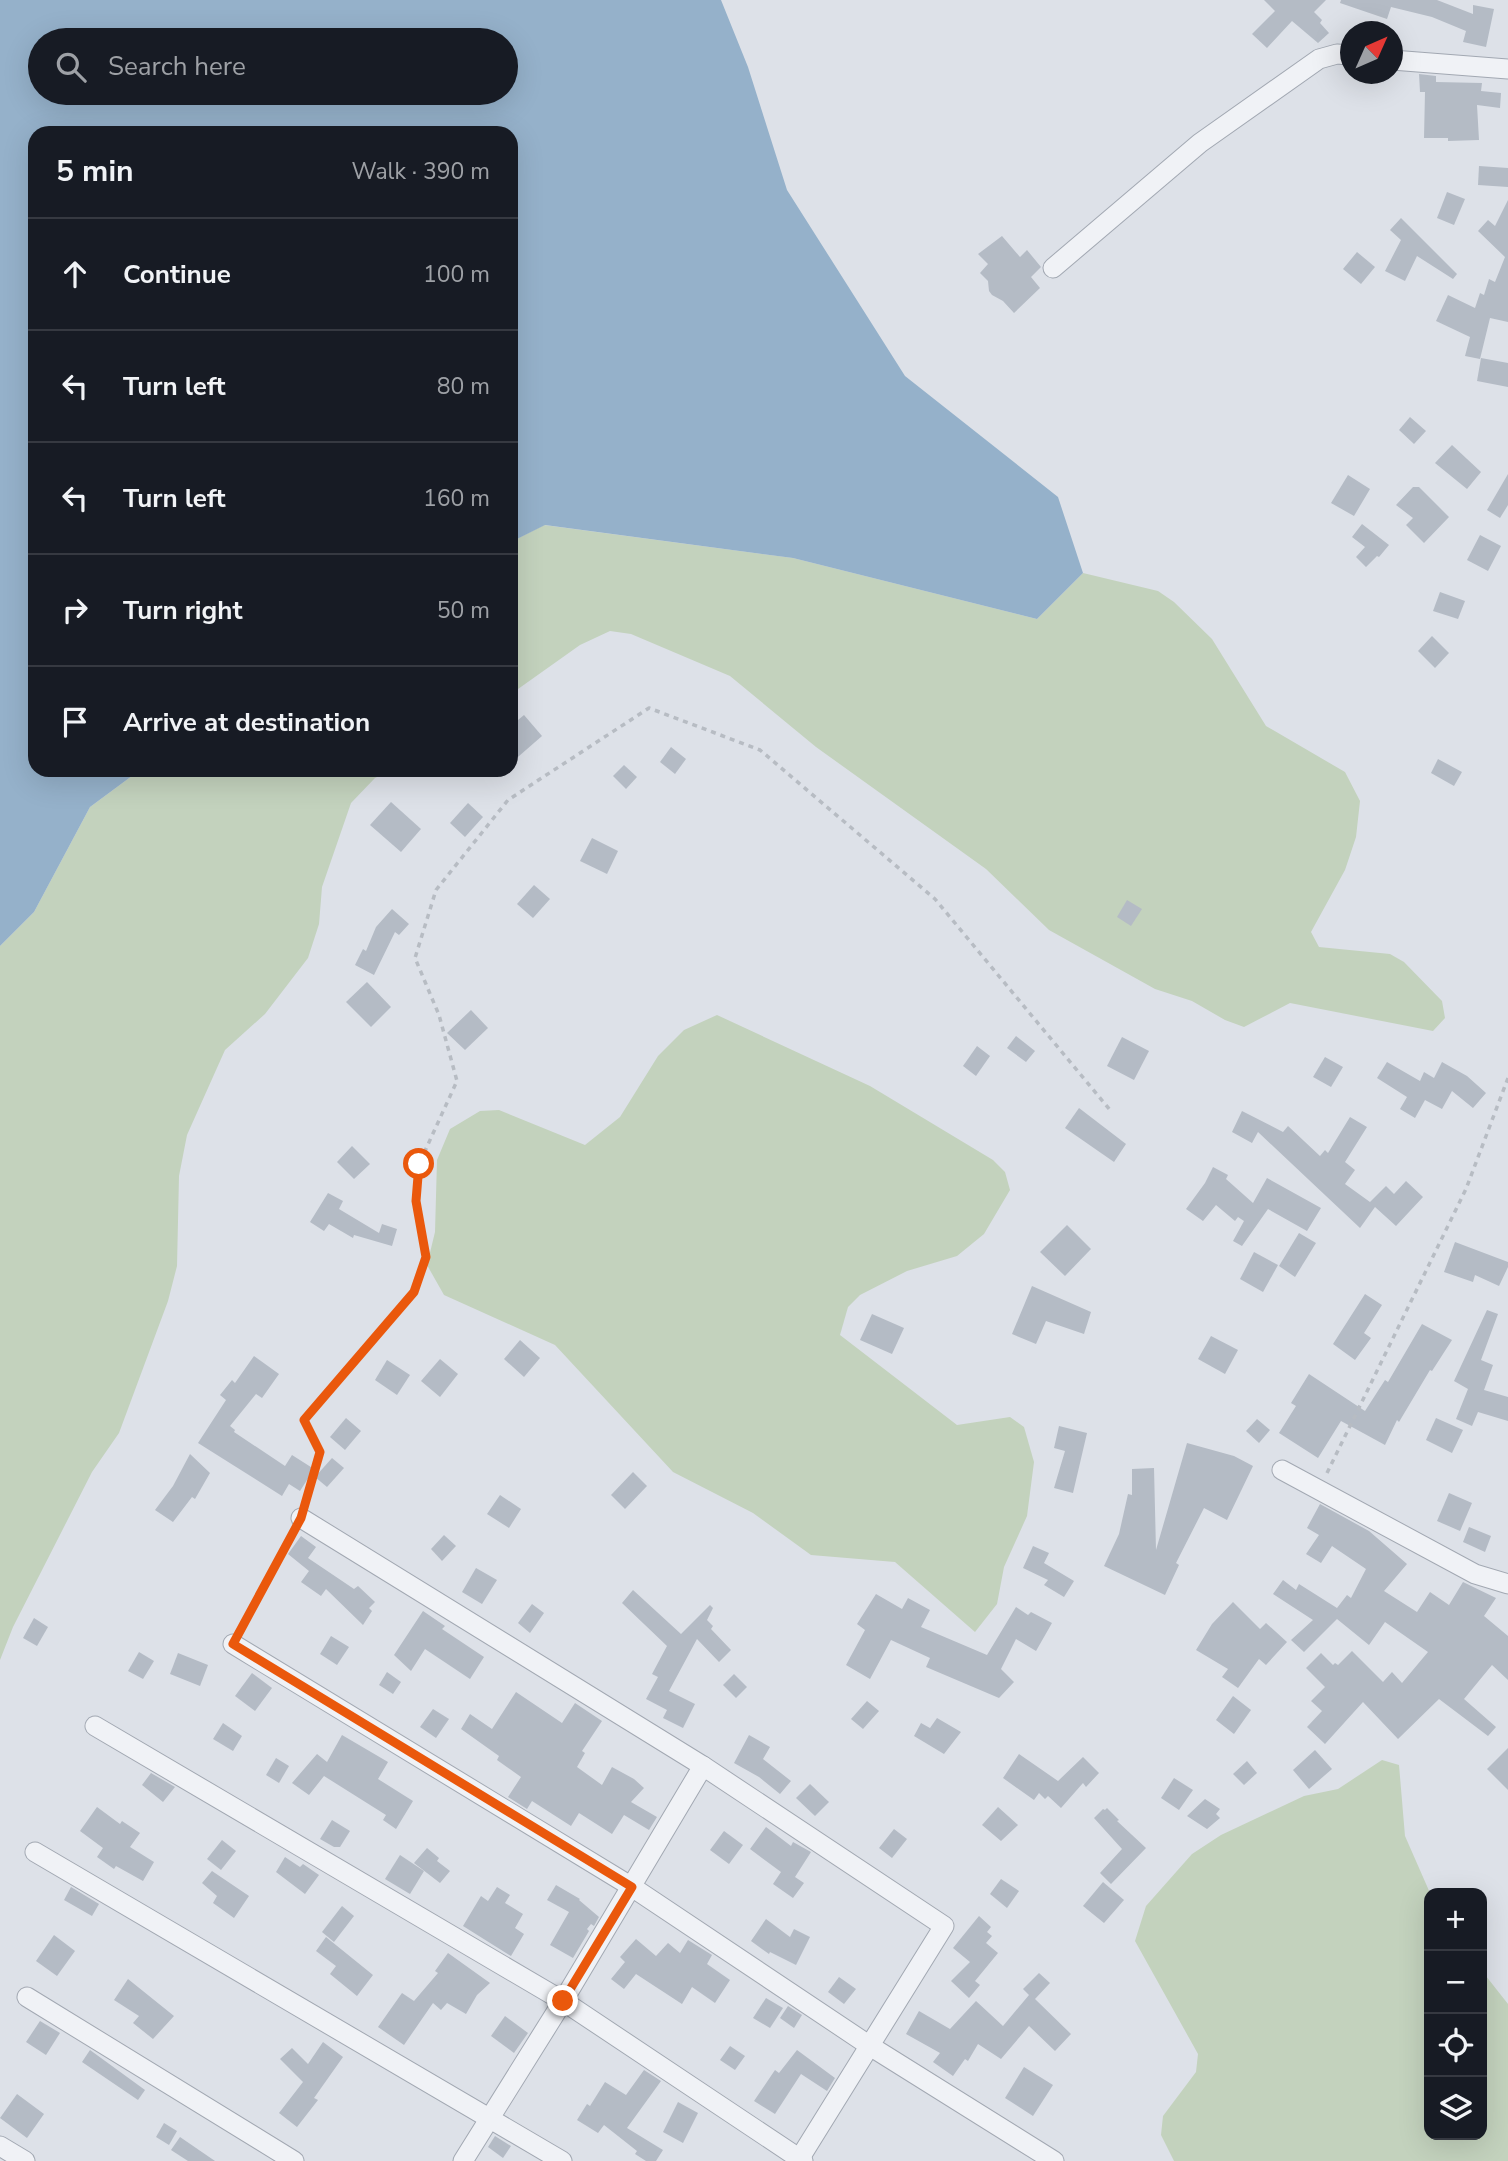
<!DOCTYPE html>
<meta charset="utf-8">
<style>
body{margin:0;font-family:"Nunito Sans",sans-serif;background:#20242c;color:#f1f3f6}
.controls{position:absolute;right:21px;bottom:21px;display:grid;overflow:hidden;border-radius:14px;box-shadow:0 7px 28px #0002}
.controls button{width:63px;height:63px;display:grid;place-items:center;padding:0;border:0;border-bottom:2px solid #363941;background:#171b24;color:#f1f3f6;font:35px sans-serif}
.compass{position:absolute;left:1340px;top:21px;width:63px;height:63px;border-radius:50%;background:#171b24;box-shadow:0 7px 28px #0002;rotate:45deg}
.stop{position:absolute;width:21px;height:21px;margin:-16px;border:5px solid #ea580c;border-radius:50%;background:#fff}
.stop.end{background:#ea580c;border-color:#fff;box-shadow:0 2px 7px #0008}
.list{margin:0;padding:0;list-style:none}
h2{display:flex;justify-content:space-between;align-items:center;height:91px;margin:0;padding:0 28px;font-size:30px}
h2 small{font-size:23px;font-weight:400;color:#9ea1a6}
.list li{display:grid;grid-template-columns:46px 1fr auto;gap:21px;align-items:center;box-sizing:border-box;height:112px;padding:0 28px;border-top:2px solid #363941}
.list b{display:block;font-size:26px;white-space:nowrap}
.list em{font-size:23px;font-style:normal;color:#9ea1a6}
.icon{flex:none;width:38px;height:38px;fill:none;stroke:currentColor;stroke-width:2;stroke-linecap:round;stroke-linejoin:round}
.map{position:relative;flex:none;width:1508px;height:2161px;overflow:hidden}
.search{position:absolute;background:#171b24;box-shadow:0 7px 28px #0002;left:28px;top:28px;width:490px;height:77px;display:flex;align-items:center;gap:18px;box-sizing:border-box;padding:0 24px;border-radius:38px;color:#9ea1a6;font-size:26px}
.panel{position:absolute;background:#171b24;box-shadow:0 7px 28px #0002;left:28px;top:126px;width:490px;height:651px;border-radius:21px}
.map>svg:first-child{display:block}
</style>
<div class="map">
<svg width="1508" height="2161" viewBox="0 0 1508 2161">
<rect width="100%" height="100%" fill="#dde1e8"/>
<g fill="#c3d2bd">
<path d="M544 525 793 558 1037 619 1083 573 1158 591 1174 602 1212 639 1266 726 1345 772 1360 801 1356 837 1345 870 1311 932 1319 947 1390 954 1404 962 1442 1001 1445 1018 1433 1031 1290 1003 1244 1027 1225 1020 1192 1001 1155 989 1049 930 986 869 816 747 730 676 631 634 610 631 580 645 511 694V542Z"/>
<path d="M140 770H391L375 778 351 803 322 887 319 924 308 958 265 1014 225 1050 187 1135 179 1176 177 1266 168 1301 119 1433 92 1472 13 1627 0 1660V946L34 912 90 807Z"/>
<path d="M717 1015 870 1086 993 1160 1005 1172 1010 1190 984 1234 957 1256 907 1271 860 1295 848 1307 840 1335 957 1425 1010 1417 1024 1427 1034 1462 1027 1516 1004 1567 997 1604 975 1632 895 1562 811 1555 753 1513 673 1472 555 1345 444 1295 427 1265 435 1232 437 1160 450 1129 480 1111 499 1110 585 1145 620 1117 658 1056 684 1030Z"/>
<path d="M1382 1760 1399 1765 1405 1836 1430 1893 1429 2135H1482V1971L1508 2004V2161H1174L1161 2135 1163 2116 1196 2072 1198 2054 1135 1941 1146 1906 1192 1854 1221 1835 1304 1796 1338 1789Z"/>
</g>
<path fill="#95b1ca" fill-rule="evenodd" d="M0 0H721L748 67 787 190 905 376 1058 497 1083 573 1037 619 793 558 545 525 511 542V133H35V770H140L90 807 34 912 0 946ZM40 40H506V93H40Z"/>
<g fill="#b4bbc5">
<path d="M1264 0H1326L1314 12 1322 20 1320 23 1329 33 1318 43 1292 21 1267 48 1252 34 1275 11Z"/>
<path d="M1341 0H1437L1473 14V5L1494 9 1486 47 1463 42 1466 31 1432 17 1391 7 1387 19 1340 3Z"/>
<path d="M1419 74 1436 76V82L1482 83 1481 91 1501 93 1500 108 1477 105 1479 140 1448 141V138H1424L1425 92H1420Z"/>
<path d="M1479 166 1508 168V187L1478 185Z"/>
<path d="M1447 192 1465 199 1454 225 1437 218Z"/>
<path d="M1508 200V322L1490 318 1480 359 1465 356 1470 337 1436 321 1448 295 1475 308 1480 293 1484 295 1489 279 1495 282 1505 257 1478 231 1488 220 1495 226Z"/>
<path d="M1401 218 1457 274 1453 279 1417 256 1405 281 1385 271 1401 240 1390 230Z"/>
<path d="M1002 236 1020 257 1027 250 1041 267 1031 277 1040 288 1014 313 1003 301 992 295 989 291 988 281 980 273 988 264 978 254Z"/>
<path d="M1357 252 1375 267 1361 284 1343 269Z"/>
<path d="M1481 358 1508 363V387L1477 381Z"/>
<path d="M1410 417 1426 431 1414 444 1399 430Z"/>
<path d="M1452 445 1481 472 1467 489 1435 463Z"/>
<path d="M1508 474V505L1500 518 1487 510Z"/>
<path d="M1348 475 1370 489 1354 516 1331 503Z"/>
<path d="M1413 487H1419L1449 517 1424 543 1406 525 1413 518 1396 505Z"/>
<path d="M1362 524 1389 545 1379 557 1377 556 1366 567 1356 557 1365 547 1352 537Z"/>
<path d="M1480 535 1501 546 1488 571 1467 560Z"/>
<path d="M1440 592 1465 601 1458 619 1433 611Z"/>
<path d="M1432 636 1449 653 1435 668 1418 651Z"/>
<path d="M524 715 542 736 511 763V726Z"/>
<path d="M671 747 686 759 675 774 660 762Z"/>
<path d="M1438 759 1462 772 1454 786 1431 773Z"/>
<path d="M624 765 637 777 626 789 613 776Z"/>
<path d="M391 802 421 829 401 852 370 825Z"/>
<path d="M468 803 483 817 465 837 450 823Z"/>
<path d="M592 838 618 851 607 874 580 861Z"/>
<path d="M534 885 550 899 533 918 517 904Z"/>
<path d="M1127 900 1142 909 1131 926 1117 917Z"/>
<path d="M392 909 409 924 399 935 395 932 374 975 355 965 363 949 366 951 376 927Z"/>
<path d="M367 982 391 1007 371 1027 346 1002Z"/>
<path d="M471 1010 488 1028 465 1050 447 1033Z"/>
<path d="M1016 1036 1035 1051 1026 1062 1007 1048Z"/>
<path d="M1122 1037 1149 1051 1134 1080 1107 1066Z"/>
<path d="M977 1046 990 1056 976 1076 963 1066Z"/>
<path d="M1325 1057 1343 1067 1331 1087 1313 1077Z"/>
<path d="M1387 1062 1420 1081 1424 1072 1434 1078 1442 1062 1467 1076 1486 1093 1473 1108 1452 1091 1442 1109 1425 1100 1415 1118 1400 1109 1407 1097 1377 1078Z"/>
<path d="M1079 1108 1126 1144 1114 1162 1065 1128Z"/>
<path d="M1242 1111 1283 1132 1288 1126 1320 1156 1325 1150 1328 1153 1350 1117 1367 1127 1345 1162 1355 1170 1345 1184 1370 1202 1386 1186 1394 1194 1406 1181 1423 1197 1396 1226 1375 1207 1360 1228 1258 1132 1252 1143 1232 1132Z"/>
<path d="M352 1146 370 1164 354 1179 337 1162Z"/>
<path d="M1213 1167 1228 1175 1226 1179 1253 1203 1267 1178 1321 1208 1307 1231 1268 1209 1242 1246 1233 1241 1244 1221 1238 1217 1235 1221 1216 1205 1203 1221 1186 1209 1205 1183Z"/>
<path d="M328 1193 343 1201 339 1209 379 1233 382 1224 397 1229 392 1246 354 1235 353 1238 329 1224 324 1231 310 1222Z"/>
<path d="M1067 1225 1091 1249 1065 1276 1040 1252Z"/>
<path d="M1299 1233 1316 1243 1295 1277 1279 1266Z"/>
<path d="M1455 1242 1508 1262V1267L1499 1286 1475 1275 1473 1282 1444 1272Z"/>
<path d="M1254 1252 1278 1265 1263 1292 1240 1279Z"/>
<path d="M1032 1286 1091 1312 1084 1334 1046 1321 1036 1344 1012 1334Z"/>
<path d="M1365 1294 1382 1305 1364 1333 1371 1338 1355 1360 1333 1344Z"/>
<path d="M1487 1310 1498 1314 1481 1360 1493 1365 1484 1390 1508 1397V1421L1478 1412 1472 1426 1456 1419 1468 1389 1454 1381Z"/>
<path d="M872 1314 904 1328 892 1354 860 1340Z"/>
<path d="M1422 1324 1452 1340 1432 1371 1430 1370 1399 1422 1397 1420 1385 1445 1341 1421 1318 1458 1279 1433 1296 1406 1291 1403 1309 1374 1365 1411 1385 1380 1388 1382Z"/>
<path d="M1211 1336 1238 1350 1225 1374 1198 1359Z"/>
<path d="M520 1340 540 1358 524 1377 504 1359Z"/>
<path d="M254 1356 279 1374 262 1398 256 1394 230 1426 235 1430 234 1432 285 1466 292 1455 314 1469 300 1491 289 1484 282 1496 198 1443 226 1400 220 1395 232 1380 235 1383Z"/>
<path d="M440 1359 458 1374 440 1397 421 1381Z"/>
<path d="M387 1360 410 1375 397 1395 375 1380Z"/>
<path d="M346 1418 361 1431 345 1450 330 1437Z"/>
<path d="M1436 1418 1463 1430 1452 1453 1426 1440Z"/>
<path d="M1257 1419 1270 1430 1259 1443 1246 1431Z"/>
<path d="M1059 1426 1087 1433 1073 1493 1054 1488 1065 1451 1054 1448Z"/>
<path d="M1187 1443 1234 1456 1253 1466 1227 1520 1204 1508 1176 1563 1179 1565 1165 1595 1104 1566 1119 1534 1128 1494 1132 1495V1469L1154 1468 1156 1550Z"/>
<path d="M190 1454 210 1473 195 1499 192 1497 173 1522 155 1510 173 1486Z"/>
<path d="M332 1458 344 1468 327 1487 315 1477Z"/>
<path d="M633 1472 647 1486 625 1509 611 1495Z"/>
<path d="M1449 1493 1472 1503 1460 1531 1437 1521Z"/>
<path d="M500 1495 521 1509 509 1528 487 1514Z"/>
<path d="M1320 1504 1369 1531 1407 1564 1384 1591 1417 1612 1430 1592 1449 1605 1463 1582 1496 1598 1484 1616 1508 1636V1680L1492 1665 1464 1699 1496 1727 1488 1736 1439 1699 1398 1739 1363 1702 1325 1744 1307 1727 1322 1711 1311 1701 1325 1687 1306 1668 1321 1653 1333 1665 1335 1663 1338 1665 1352 1651 1383 1682 1392 1672 1402 1683 1428 1652 1385 1622 1369 1645 1337 1619 1304 1652 1291 1640 1313 1620 1273 1594 1283 1580 1296 1590 1299 1584 1337 1608 1347 1595 1351 1598 1366 1569 1332 1546 1321 1563 1306 1554 1319 1535 1307 1528Z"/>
<path d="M1469 1527 1491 1536 1485 1552 1463 1542Z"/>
<path d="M444 1535 456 1546 442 1561 431 1549Z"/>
<path d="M301 1536 316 1547 308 1558 354 1589 358 1586 375 1602 369 1608 372 1611 363 1625 326 1589 321 1596 301 1582 309 1571 288 1554Z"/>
<path d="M1033 1546 1049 1553 1044 1563 1074 1581 1064 1597 1044 1585 1048 1580 1023 1568Z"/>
<path d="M476 1568 497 1580 482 1604 462 1592Z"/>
<path d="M633 1590 681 1634 710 1605 713 1608 707 1620 713 1626 711 1629 731 1650 719 1662 697 1639 669 1691 695 1704 683 1728 663 1718 667 1710 646 1699 658 1677 652 1674 667 1646 622 1603Z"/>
<path d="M876 1594 902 1609 908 1598 930 1610 921 1627 987 1655 1016 1607 1028 1615 1031 1612 1052 1623 1036 1651 1016 1639 1001 1669 1014 1682 999 1698 926 1667 930 1658 891 1640 870 1679 846 1665 865 1630 857 1624Z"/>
<path d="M1233 1602 1260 1629 1266 1623 1287 1642 1266 1665 1259 1659 1238 1688 1222 1677 1228 1669 1196 1650 1212 1624Z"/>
<path d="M532 1604 544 1613 530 1633 518 1623Z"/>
<path d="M423 1611 445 1626 442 1629 484 1657 470 1679 425 1649 411 1671 394 1655Z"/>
<path d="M34 1618 48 1627 37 1646 23 1638Z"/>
<path d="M331 1636 349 1647 337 1665 320 1654Z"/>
<path d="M139 1652 154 1661 143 1679 128 1671Z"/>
<path d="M178 1653 208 1665 200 1686 170 1674Z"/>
<path d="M387 1672 401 1682 393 1694 379 1685Z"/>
<path d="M252 1673 272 1688 255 1711 235 1696Z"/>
<path d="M734 1674 747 1687 736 1698 723 1685Z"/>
<path d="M516 1692 562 1723 575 1703 602 1721 582 1751 585 1753 577 1767 602 1785 612 1767 634 1779 644 1788 631 1802 657 1817 649 1830 624 1815 612 1834 579 1813 571 1826 532 1801 527 1809 508 1797 521 1777 497 1760 499 1756 461 1729 470 1714 492 1729Z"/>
<path d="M1233 1696 1251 1710 1234 1734 1216 1720Z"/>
<path d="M867 1701 879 1711 863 1729 851 1719Z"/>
<path d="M433 1709 449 1719 436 1738 420 1727Z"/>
<path d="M937 1718 961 1732 944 1754 914 1736 921 1723 930 1728Z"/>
<path d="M223 1723 242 1736 233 1751 213 1739Z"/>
<path d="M342 1735 388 1762 378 1779 413 1801 396 1829 383 1820 386 1815 324 1776 309 1795 292 1783 317 1754 327 1762Z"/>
<path d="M749 1735 770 1747 763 1759 791 1781 780 1794 759 1777 734 1763Z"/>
<path d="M1508 1748V1790L1487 1769Z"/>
<path d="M1315 1750 1332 1769 1309 1789 1293 1770Z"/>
<path d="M1019 1754 1058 1781 1083 1757 1099 1773 1086 1787 1083 1783 1061 1808 1048 1796 1045 1799 1039 1793 1034 1800 1003 1778Z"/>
<path d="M276 1758 289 1766 279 1783 266 1775Z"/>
<path d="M1247 1761 1257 1773 1244 1785 1233 1774Z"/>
<path d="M151 1773 175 1787 163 1802 142 1785Z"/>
<path d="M1174 1778 1193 1790 1179 1810 1161 1798Z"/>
<path d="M810 1784 829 1802 815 1816 796 1798Z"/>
<path d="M1205 1799 1220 1809 1216 1814 1220 1818 1207 1829 1187 1816Z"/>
<path d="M97 1807 120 1824 122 1821 140 1833 130 1847 154 1862 143 1881 116 1866 114 1869 97 1857 103 1848 80 1831Z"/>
<path d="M998 1807 1018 1825 1001 1841 982 1825Z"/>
<path d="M1107 1808 1119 1820 1117 1821 1146 1848 1111 1884 1100 1873 1122 1849 1094 1818 1103 1809 1105 1810Z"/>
<path d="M332 1820 350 1831 340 1847H334L320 1839Z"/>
<path d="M766 1827 791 1846 793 1842 811 1852 795 1877 804 1883 793 1898 773 1884 781 1872 750 1849Z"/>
<path d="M894 1829 907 1839 892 1858 879 1848Z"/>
<path d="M724 1831 743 1845 729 1864 710 1850Z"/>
<path d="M222 1840 236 1851 221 1870 207 1859Z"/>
<path d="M427 1848 439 1858 437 1861 450 1871 440 1883 414 1863Z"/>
<path d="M400 1855 424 1871 410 1894 385 1879Z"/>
<path d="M285 1857 300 1867 303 1864 319 1875 305 1894 276 1872Z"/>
<path d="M212 1871 249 1896 234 1918 213 1903 217 1896 202 1883Z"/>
<path d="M1001 1879 1019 1891 1007 1908 990 1894Z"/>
<path d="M1103 1882 1124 1900 1104 1923 1083 1906Z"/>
<path d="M556 1885 580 1899 579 1900 599 1917 594 1926 591 1924 587 1929 589 1931 573 1958 550 1945 569 1912 547 1900Z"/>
<path d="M71 1887 99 1904 92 1916 64 1900Z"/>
<path d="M497 1887 510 1895 505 1903 523 1914 515 1928 524 1934 511 1956 463 1926 481 1896 488 1901Z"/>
<path d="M342 1906 354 1916 334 1942 322 1932Z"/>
<path d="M979 1916 991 1927 987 1932 992 1936 986 1943 998 1953 975 1981 980 1985 969 1998 951 1981 970 1962 953 1948Z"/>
<path d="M766 1919 790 1937 794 1929 810 1937 796 1965 770 1952 769 1954 751 1941Z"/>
<path d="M54 1935 75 1951 57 1976 36 1961Z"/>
<path d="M326 1937 373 1975 357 1996 330 1974 336 1966 316 1951Z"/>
<path d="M636 1939 656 1956 668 1943 680 1953 688 1940 712 1955 707 1964 730 1980 715 2003 692 1987 682 2004 636 1974 624 1989 611 1979 625 1962 620 1957Z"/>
<path d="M448 1953 490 1983 477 1995 466 2014 447 2003 441 2010 433 2003 404 2045 378 2027 402 1993 414 2001 438 1973 435 1971Z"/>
<path d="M1039 1973 1050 1983 1035 1999 1071 2034 1055 2051 1029 2026 1001 2059 978 2044 968 2061 965 2059 953 2076 933 2062 940 2053 906 2034 919 2011 950 2029 976 2001 1003 2026 1029 1995 1023 1989Z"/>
<path d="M839 1977 856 1989 844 2004 828 1992Z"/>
<path d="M128 1979 174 2016 153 2039 133 2023 139 2016 114 2000Z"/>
<path d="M766 1998 783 2008 770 2028 753 2018Z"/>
<path d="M788 2006 802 2015 794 2028 780 2018Z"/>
<path d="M505 2016 528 2033 514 2053 491 2036Z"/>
<path d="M40 2021 60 2033 46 2055 26 2042Z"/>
<path d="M323 2042 343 2057 314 2098 318 2100 297 2127 279 2113 303 2082 280 2059 292 2048 308 2064Z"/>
<path d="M730 2046 745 2056 735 2070 720 2060Z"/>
<path d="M90 2050 145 2090 138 2100 82 2062Z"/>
<path d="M797 2050 835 2078 827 2091 801 2074 775 2114 754 2101 775 2070 779 2073Z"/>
<path d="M1024 2067 1053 2085 1033 2116 1005 2098Z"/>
<path d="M644 2070 661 2081 627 2128 663 2150 656 2161H646L635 2154 637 2151 604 2125 598 2133 577 2120 587 2104 590 2106 605 2082 626 2095Z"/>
<path d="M17 2094 44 2114 27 2138 0 2118Z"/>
<path d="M678 2102 698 2113 683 2143 663 2132Z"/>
<path d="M164 2123 177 2131 169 2145 156 2137Z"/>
<path d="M495 2136 511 2146 503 2158 488 2147Z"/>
<path d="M180 2137 215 2161H188L171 2150Z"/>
</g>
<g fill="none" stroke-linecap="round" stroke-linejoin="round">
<defs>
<g id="street">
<path d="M1392 60 1508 69"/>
<path d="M1053 268 1200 143 1319 59 1337 54 1350 55"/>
<path d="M1282 1470 1475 1574 1508 1584"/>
<path d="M301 1518 703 1766 944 1926 798 2161"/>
<path d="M233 1644 632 1887 870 2046 1054 2161"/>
<path d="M95 1726 563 2001 803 2161"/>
<path d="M35 1852 562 2161"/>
<path d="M27 1997 294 2161"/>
<path d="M0 2146 25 2161"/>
<path d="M463 2161 563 2001 703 1766"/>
</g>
</defs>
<use href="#street" stroke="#a2a8b2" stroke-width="21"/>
<g stroke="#b7bcc3" stroke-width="3.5" stroke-dasharray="5 5" stroke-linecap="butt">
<path d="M1327 1473 1466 1189 1508 1078"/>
<path d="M306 1502 320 1452 304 1421 414 1292 426 1257 416 1201 419 1164 457 1081 439 1015 415 958 436 890 508 800 649 708 760 750 935 899 1110 1110"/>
<path d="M243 1627 292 1535"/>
</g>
<use href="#street" stroke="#f0f2f6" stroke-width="19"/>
</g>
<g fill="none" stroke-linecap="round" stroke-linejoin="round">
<path stroke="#ea580c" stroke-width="9" d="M419 1164 416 1201 426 1257 414 1292 304 1420 320 1452 301 1518 233 1644 632 1887 563 2001"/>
</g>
</svg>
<div class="controls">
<button>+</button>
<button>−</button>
<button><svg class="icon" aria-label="locate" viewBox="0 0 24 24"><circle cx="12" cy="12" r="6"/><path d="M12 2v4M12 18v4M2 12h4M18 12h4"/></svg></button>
<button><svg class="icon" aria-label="layers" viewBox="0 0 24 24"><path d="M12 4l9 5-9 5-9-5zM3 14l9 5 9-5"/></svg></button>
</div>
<svg class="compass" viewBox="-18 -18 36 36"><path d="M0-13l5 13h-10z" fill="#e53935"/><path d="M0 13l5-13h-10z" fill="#9ea1a6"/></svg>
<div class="stop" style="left:419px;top:1164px"></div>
<div class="stop end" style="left:563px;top:2001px"></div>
<div class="search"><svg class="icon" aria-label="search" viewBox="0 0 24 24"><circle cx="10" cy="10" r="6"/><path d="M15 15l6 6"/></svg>Search here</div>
<section class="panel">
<h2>5 min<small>Walk · 390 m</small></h2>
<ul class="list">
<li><svg class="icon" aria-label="ahead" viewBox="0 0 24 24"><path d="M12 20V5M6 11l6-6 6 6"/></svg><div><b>Continue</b></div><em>100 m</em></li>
<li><svg class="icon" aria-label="left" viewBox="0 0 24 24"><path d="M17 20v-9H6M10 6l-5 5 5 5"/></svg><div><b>Turn left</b></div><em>80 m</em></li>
<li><svg class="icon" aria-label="left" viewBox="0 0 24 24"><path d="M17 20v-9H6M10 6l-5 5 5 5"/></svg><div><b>Turn left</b></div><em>160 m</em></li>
<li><svg class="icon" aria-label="right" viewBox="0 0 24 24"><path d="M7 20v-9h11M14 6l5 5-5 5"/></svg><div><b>Turn right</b></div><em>50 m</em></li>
<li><svg class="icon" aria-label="arrive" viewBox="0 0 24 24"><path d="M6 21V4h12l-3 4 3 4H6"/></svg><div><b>Arrive at destination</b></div></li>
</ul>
</section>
</div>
